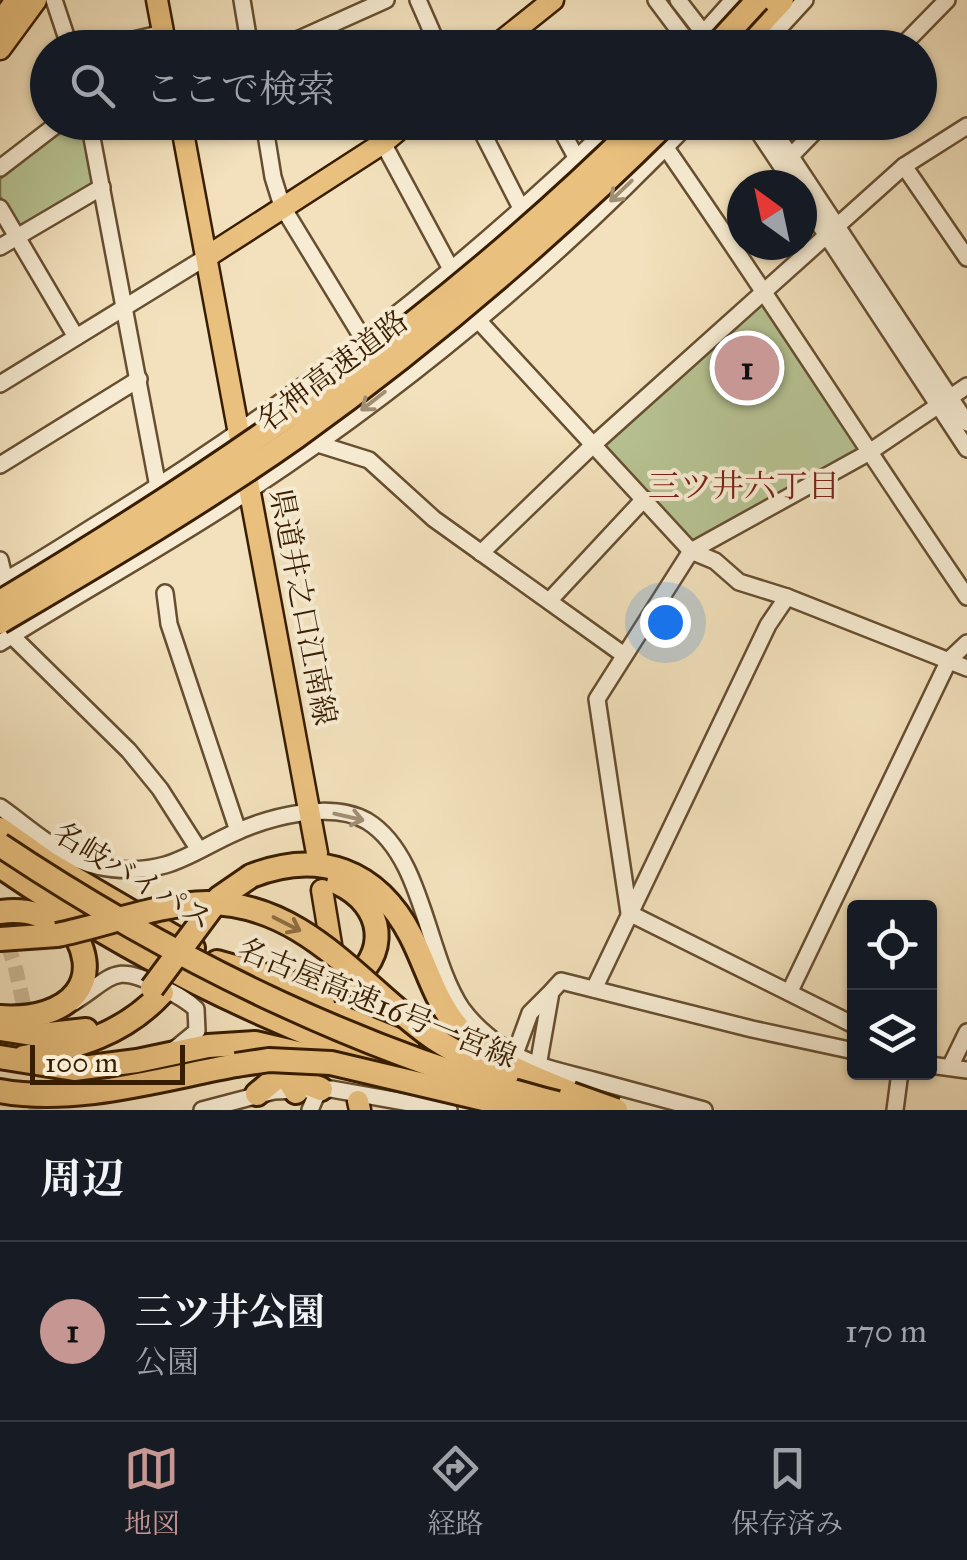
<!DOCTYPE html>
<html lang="ja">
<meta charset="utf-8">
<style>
body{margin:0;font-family:"IM FELL Great Primer","Noto Serif JP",serif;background:#20242c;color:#f1f3f6}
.controls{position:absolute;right:30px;bottom:30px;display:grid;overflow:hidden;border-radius:10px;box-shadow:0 2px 8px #0004}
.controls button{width:90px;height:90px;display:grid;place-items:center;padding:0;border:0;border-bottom:2px solid #363941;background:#171b24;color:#f1f3f6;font:50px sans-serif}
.compass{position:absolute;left:727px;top:170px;width:90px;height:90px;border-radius:50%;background:#171b24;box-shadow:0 2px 8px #0004;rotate:327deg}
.scale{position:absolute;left:30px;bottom:25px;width:155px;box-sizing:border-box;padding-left:10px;border:5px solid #381d01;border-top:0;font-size:28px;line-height:35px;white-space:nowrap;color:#381d01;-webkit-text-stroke:8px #f7ecd3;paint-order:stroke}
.you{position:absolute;left:665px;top:622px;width:35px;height:35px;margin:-25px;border:8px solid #fff;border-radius:50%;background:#1a73e8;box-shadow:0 0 0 15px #1a73e833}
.badge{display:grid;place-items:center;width:65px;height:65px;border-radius:50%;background:#c59692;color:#111;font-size:32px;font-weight:700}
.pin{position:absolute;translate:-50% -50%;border:5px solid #fff;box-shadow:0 2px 10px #0006}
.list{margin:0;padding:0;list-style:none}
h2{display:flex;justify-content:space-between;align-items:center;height:130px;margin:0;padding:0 40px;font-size:42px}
h2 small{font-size:32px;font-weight:400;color:#9ea1a6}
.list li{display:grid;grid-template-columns:65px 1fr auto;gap:30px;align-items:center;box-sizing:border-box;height:180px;padding:0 40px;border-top:2px solid #363941}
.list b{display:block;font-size:38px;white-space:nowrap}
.list p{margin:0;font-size:32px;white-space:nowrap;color:#9ea1a6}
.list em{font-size:32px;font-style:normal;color:#9ea1a6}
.icon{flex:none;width:55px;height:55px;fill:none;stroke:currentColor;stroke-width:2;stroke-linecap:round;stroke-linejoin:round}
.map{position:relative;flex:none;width:967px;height:1110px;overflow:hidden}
.search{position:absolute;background:#171b24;box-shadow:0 2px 8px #0004;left:30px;right:30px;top:30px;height:110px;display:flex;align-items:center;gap:25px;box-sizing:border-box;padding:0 35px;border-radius:55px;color:#9ea1a6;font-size:38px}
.sheet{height:310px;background:#171b24}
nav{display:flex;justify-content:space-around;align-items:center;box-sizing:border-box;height:140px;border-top:2px solid #363941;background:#171b24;font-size:28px;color:#9ea1a6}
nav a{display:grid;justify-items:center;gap:5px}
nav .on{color:#c59692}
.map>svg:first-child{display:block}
</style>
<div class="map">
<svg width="967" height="1110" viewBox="0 0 967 1110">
<rect width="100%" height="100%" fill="#f2e1bc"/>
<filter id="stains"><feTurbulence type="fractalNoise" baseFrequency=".002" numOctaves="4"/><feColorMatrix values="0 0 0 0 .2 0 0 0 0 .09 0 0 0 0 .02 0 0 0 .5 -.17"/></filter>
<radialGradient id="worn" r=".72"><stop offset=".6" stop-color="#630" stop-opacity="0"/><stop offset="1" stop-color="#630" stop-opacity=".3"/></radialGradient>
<g fill="#b7c393" stroke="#78704a" stroke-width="2.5">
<path d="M71 123H84L95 182 18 228 0 196V179Z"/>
<path d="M766 291 868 453 691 551 593 445Z"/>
</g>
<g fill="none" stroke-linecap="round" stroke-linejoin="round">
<g stroke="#cdba97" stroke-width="15" stroke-dasharray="15 8" stroke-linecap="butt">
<path d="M0 923 15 966 28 1025"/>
<path d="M33 1057 36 1110"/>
</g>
<defs>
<g id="minor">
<path d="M54 0 70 48"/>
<path d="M242 0 250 48"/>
<path d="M418 0 439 48"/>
<path d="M656 0 692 48"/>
<path d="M678 0 709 40"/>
<path d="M100 48 163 33"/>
<path d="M279 48 386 0"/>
<path d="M690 48 733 0"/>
<path d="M761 48 805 0"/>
<path d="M900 48 947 0"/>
<path d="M89 122 158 487"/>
<path d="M264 122 273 177 282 206 365 342"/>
<path d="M477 122 522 210"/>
<path d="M557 122 577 159"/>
<path d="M752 122 794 185"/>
<path d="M768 122 967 423"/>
<path d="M383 143 452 271"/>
<path d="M666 148C769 296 865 448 967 597"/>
<path d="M784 163 824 122"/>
<path d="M904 166 967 258"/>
<path d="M0 168 60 122"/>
<path d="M802 198 967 449"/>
<path d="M0 208 76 337"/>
<path d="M0 247 102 187"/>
<path d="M478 320 691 551 715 561 739 582 787 597 967 668"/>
<path d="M0 384 208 256"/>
<path d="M318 444 369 460 434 519 624 655"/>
<path d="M0 465 139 379"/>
<path d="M481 553 593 445 904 166 967 126"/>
<path d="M0 560 5 581"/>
<path d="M0 583C36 564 70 541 104 520 289 406 459 273 615 122"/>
<path d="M165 593 169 624 238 831"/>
<path d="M549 601 644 499"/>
<path d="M12 636 129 751 160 789 199 850"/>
<path d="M0 643C84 590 171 543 253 488 411 383 559 259 690 122"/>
<path d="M0 807C30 828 61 858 97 866 118 871 144 871 165 865 189 858 211 843 234 833 269 817 331 800 367 821 424 856 426 956 462 1009 473 1024 492 1040 507 1050 533 1067 564 1072 593 1080 630 1090 667 1100 704 1110"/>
<path d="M594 989 768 625 787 597"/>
<path d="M790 991 949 660 967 643"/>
<path d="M74 1002C113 977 114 962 161 987 173 993 186 999 196 1009L197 1031 175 1049"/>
<path d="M854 1025 629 913 597 699 691 551 868 453 967 386"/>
<path d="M515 1054 530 1013 549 994"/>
<path d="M930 1065 967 1070"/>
<path d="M538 1066 551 992 561 981 752 1029 854 1051"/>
<path d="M950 1067 967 1032"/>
<path d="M202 1110 274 1091 331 1089 449 1110"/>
<path d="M310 1110 316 1096 325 1089"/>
<path d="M895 1110 900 1072"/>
</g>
<g id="major">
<path d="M157 0 166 48"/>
<path d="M0 22 16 0"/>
<path d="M493 48 553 0"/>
<path d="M0 49 36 0"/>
<path d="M181 122 317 853"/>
<path d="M208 256 383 143 408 122"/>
<path d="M322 890 341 1005"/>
<path d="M358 1101 360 1110"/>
</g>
<g id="highway">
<path d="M738 48 782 0"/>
<path d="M0 829 48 863 193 948"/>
<path d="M0 866C131 956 261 1020 410 1073"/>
<path d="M251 876C319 849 377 870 411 936 428 969 435 1003 461 1031 493 1066 545 1081 588 1100"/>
<path d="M338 883C385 905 391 956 346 985"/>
<path d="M0 912C31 908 46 916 71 934"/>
<path d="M0 939 57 935"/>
<path d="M217 962 317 990H330"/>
<path d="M302 1001 407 1044"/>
<path d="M0 1017C69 1022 113 980 64 918"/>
<path d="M0 1029 40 1035 86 1030"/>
<path d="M263 1053 284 1073 296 1092"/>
<path d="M0 1057 74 1069 137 1061 208 1046 255 1043 319 1058"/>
<path d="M24 1057C78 1047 124 1034 162 993"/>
<path d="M287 1075 321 1089"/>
<path d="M0 1091C76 1105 161 1079 236 1065"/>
<path d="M257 1094 276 1078 277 1066"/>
</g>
</defs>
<use href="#minor" stroke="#664e30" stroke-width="20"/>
<use href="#major" stroke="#381d01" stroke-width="25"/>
<use href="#highway" stroke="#381d01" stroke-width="28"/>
<use href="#minor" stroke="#f7ecd3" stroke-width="15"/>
<use href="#major" stroke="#e9c07e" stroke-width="20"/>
<use href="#highway" stroke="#e9c07e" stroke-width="22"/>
<defs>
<g id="highway-bridge">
<path d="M714 48 758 0"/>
<path d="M0 602C236 461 444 317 641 122"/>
<path d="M0 622C100 563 201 504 296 437 428 342 551 237 667 122"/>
<path d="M0 845C175 962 379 1062 585 1110"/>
<path d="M57 935C104 926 160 903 207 903 301 903 356 980 425 1032 450 1051 479 1063 507 1075"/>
<path d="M152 988 219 898 251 876"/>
<path d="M330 990 346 985"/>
<path d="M236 1065 269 1060 331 1063 530 1110"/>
<path d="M571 1094 616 1110"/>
</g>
</defs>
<use href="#highway-bridge" stroke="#381d01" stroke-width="28" stroke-linecap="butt"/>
<use href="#highway-bridge" stroke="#e9c07e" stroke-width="22"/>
</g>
<defs><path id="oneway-shaft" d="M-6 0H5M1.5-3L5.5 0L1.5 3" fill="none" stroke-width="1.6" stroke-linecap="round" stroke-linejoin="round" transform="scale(2.5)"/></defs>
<g stroke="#a18f74">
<use href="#oneway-shaft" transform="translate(621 191) rotate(136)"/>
<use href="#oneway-shaft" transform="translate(373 401) rotate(142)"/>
<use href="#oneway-shaft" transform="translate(349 817) rotate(13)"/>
</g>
<use stroke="#906e40" href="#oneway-shaft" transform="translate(287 924) rotate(27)"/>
<g text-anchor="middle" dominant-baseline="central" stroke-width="8" stroke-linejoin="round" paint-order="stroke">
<g font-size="30" fill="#381d01" stroke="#f7ecd3">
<text transform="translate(332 371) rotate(-37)">名神高速道路</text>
<text transform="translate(303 607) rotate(79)">県道井之口江南線</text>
<text transform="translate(133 876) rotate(31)">名岐バイパス</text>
<text transform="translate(377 1003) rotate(22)">名古屋高速16号一宮線</text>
</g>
<g font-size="32" fill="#7a1f14" stroke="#f7ecd3">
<text x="744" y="486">三ツ井六丁目</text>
</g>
</g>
<rect width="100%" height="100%" filter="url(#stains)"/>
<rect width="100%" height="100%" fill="url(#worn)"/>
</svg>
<div class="controls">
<button><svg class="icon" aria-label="locate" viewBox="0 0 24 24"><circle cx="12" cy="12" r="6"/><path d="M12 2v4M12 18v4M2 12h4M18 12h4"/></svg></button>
<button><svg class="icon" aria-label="layers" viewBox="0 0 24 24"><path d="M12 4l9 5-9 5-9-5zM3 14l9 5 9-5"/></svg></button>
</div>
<svg class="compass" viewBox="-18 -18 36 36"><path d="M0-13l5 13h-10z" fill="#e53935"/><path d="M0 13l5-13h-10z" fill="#9ea1a6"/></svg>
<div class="scale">100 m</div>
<div class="you"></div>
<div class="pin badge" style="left:747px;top:368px">1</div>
<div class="search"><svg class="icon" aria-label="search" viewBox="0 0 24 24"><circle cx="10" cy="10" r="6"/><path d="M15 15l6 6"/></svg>ここで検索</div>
</div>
<section class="sheet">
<h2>周辺<small></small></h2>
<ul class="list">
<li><span class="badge">1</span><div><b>三ツ井公園</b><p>公園</p></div><em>170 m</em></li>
</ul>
</section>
<nav>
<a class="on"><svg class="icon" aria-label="map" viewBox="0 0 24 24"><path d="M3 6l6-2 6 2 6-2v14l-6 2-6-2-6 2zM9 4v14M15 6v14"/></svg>地図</a>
<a><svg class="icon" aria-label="directions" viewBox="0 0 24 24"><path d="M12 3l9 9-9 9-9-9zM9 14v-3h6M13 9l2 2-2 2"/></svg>経路</a>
<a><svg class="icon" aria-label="saved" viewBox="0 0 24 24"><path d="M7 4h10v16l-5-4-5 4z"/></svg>保存済み</a>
</nav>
